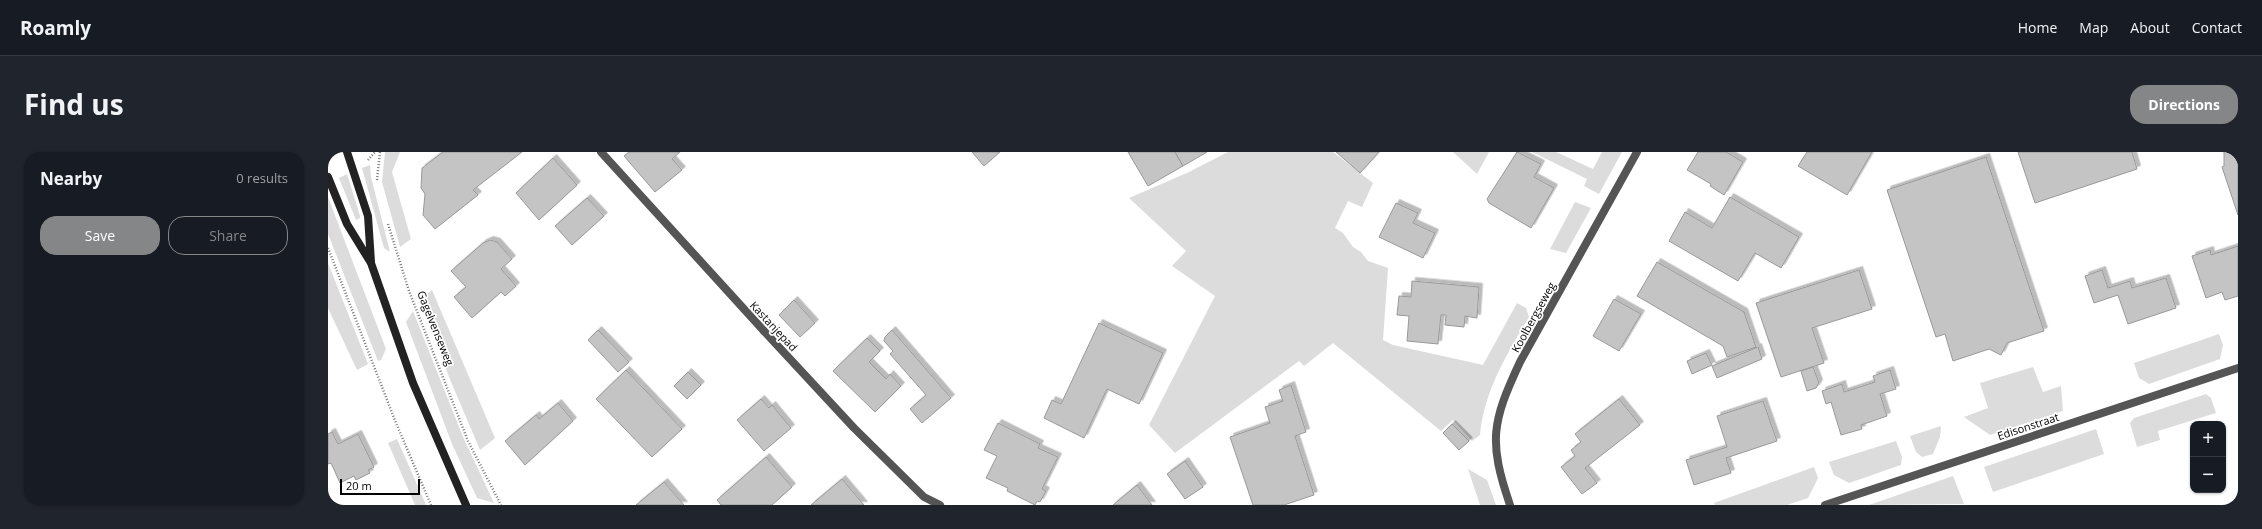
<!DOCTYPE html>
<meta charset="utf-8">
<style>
body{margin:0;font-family:"Open Sans",sans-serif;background:#20242c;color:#f1f3f6}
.controls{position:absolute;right:12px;bottom:12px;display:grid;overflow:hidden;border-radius:8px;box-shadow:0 1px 3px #0004}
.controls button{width:36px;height:36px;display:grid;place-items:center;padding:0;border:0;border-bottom:1px solid #363941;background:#171b24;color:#f1f3f6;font:20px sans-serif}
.scale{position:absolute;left:12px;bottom:10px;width:80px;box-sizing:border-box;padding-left:4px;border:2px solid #000;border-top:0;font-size:11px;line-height:14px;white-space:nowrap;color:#000;-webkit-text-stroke:3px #fff;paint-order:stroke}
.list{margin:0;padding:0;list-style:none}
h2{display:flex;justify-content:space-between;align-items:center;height:52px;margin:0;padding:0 16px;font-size:17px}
h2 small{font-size:13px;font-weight:400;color:#9ea1a6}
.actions{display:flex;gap:8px;padding:12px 16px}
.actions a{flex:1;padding:9px 0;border:1px solid #858687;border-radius:16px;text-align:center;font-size:14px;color:#858687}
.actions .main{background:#858687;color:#fff}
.map{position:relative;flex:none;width:1910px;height:353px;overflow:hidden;border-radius:16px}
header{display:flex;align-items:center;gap:24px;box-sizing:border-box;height:56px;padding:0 20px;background:#171b24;border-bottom:1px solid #363941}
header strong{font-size:19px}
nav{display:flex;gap:22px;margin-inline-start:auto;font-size:14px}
.intro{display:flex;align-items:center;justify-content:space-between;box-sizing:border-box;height:96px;padding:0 24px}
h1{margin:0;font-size:28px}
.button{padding:10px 18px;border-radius:16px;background:#858687;color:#fff;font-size:14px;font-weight:700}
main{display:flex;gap:24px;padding:0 24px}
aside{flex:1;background:#171b24;border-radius:16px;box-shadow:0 1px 3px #0004}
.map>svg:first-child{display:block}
</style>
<header>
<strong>Roamly</strong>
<nav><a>Home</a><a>Map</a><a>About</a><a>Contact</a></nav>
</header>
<div class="intro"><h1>Find us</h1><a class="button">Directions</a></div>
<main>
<aside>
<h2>Nearby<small>0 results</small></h2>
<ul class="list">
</ul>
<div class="actions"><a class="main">Save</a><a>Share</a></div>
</aside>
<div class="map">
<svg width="1910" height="353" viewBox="0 0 1910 353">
<defs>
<filter id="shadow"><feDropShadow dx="3.5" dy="-3.5" stdDeviation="0" flood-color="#0004"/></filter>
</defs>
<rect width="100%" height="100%" fill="#fff"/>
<g fill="#dcdcdc">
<path d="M57 0H72L64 20 83 87 72 95 54 30Z"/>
<path d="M900 0H1005L1045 31 1034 55 1020 49 1007 76 1015 81 1025 95 1033 100 1040 109 1060 116 1055 188 1065 193 1155 213 1189 151 1198 156 1201 165C1179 202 1156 239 1152 283L1144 289 1125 268 1113 279 1005 191 976 214 971 209 847 301 821 273 887 144 844 114 858 99 801 46 861 20Z"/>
<path d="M1125 0H1161L1149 22Z"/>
<path d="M1204 0H1228L1265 17 1274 0H1294L1271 42 1256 34 1259 27Z"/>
<path d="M42 13 43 25 62 100 56 96 34 16Z"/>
<path d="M19 22 32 64V66L28 68 11 26Z"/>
<path d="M0 45 58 197 53 208 50 209 0 82Z"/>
<path d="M1247 50 1263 56 1238 101 1222 97Z"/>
<path d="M0 111 40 212 29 218 0 156Z"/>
<path d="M104 138 167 286 152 298 121 225 92 148Z"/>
<path d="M85 159 135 285 166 351 149 346 124 292 78 170Z"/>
<path d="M1891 182 1895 193 1892 207 1821 232 1811 226 1806 211Z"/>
<path d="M1705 215 1715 240 1733 234 1735 259 1662 283 1636 265 1660 256 1652 231Z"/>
<path d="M1878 242 1883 246 1888 261 1830 279 1832 288 1809 295 1802 271 1806 266Z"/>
<path d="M1613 274 1612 285 1605 302 1594 305 1588 300 1582 284Z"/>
<path d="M1768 277 1776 302 1665 340 1656 315Z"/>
<path d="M69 287 98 353H87L60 291Z"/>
<path d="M1568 289 1574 305 1573 313 1521 331 1506 323 1501 310Z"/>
<path d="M1486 315 1490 326 1480 346 1459 353H1387L1386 351Z"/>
<path d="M1140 317 1159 328 1168 353H1152Z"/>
<path d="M1625 324 1636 352 1541 353Z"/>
</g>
<g fill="#c4c4c4" stroke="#999" filter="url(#shadow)">
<path d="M115 0H194L145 38 150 43 107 77 95 63 97 42 93 36 94 16Z"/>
<path d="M301 0H352L344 7 354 18 327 40 296 4Z"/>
<path d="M644 0H672L656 14Z"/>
<path d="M800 0H847L855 14 820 34Z"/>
<path d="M847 0H879L855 14Z"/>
<path d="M1008 0H1051L1032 21Z"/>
<path d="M1189 0 1213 12 1206 25 1226 36 1203 76 1161 51 1159 47Z"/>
<path d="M1370 0H1398L1415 10 1396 43 1382 34 1383 32 1359 18Z"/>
<path d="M1479 0H1544L1519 43 1470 14Z"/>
<path d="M1690 0H1804L1809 17 1707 51Z"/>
<path d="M1896 0H1910V63L1894 15 1896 14Z"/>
<path d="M1658 5 1716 179 1679 191 1673 203 1661 197 1625 209 1617 182 1608 185 1559 38Z"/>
<path d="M225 6 249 33 211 68 188 41Z"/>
<path d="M1402 45 1471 85 1453 116 1427 101 1410 129 1341 89 1357 60 1384 76Z"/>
<path d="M259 46 276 64 244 93 227 74Z"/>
<path d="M1068 51 1090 61 1085 71 1107 81 1095 106 1051 85Z"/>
<path d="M162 88 169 90 184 107 173 117 188 134 177 144 173 140 144 166 126 145 138 135 123 119 155 91Z"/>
<path d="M1910 94V144L1897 148 1894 140 1878 146 1864 104 1882 98 1883 103Z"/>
<path d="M1329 110 1416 160 1428 195 1399 205 1395 194 1309 144Z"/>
<path d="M1531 118 1544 157 1484 176 1496 211 1453 225 1428 151Z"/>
<path d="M1774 118 1780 136 1802 129 1804 136 1838 126 1848 156 1800 172 1790 143 1766 151 1757 124Z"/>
<path d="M1084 129 1151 135 1149 166 1137 164 1136 175 1117 173 1118 163H1113L1110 192 1079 189 1081 164 1069 163 1071 144 1083 145Z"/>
<path d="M1286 147 1313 162 1291 199 1265 184Z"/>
<path d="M466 148 487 171 472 185 451 163Z"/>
<path d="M771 171 835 201 811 252 779 237 756 286 716 266 724 248 733 252Z"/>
<path d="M270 178 301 210 290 220 260 188Z"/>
<path d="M564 178 623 246 594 271 582 257 598 243 562 202 565 199 556 189 557 185Z"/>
<path d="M539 186 552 199 541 210 558 227 562 222 573 234 547 260 505 219Z"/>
<path d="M1430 195 1434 207 1389 226 1384 214Z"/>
<path d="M1378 201 1384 213 1364 222 1359 209Z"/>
<path d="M1485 215 1491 231 1488 236 1479 239 1473 219Z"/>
<path d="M298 218 354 277 324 305 268 247Z"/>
<path d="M1562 218 1568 237 1552 242 1559 264 1533 273 1534 277 1513 283 1503 250 1498 252 1494 239 1514 232 1516 240 1547 230 1545 224Z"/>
<path d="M360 220 373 233 359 247 346 234Z"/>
<path d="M963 233 978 280 967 284 986 343 956 353H925L902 285 942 271 937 255 955 249 951 238Z"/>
<path d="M433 247 441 256 444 253 463 276 436 299 409 268Z"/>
<path d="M1291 247 1312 273 1257 316 1269 331 1254 342 1233 315 1247 304 1243 298 1253 290 1247 282Z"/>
<path d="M1435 249 1449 289 1398 306 1403 321 1366 333 1358 308 1399 295 1389 264Z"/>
<path d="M230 251 245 269 197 313 177 289 208 263 211 267Z"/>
<path d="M670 271 712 292 710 296 730 305 714 337 718 339 712 350 709 349 707 353 679 339 680 336 658 326 669 304 656 298Z"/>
<path d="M1124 272 1141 289 1131 298 1115 281Z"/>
<path d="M4 280 10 292 30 282 46 315 40 318 42 321 28 328 26 324 12 331 3 311 0 312V282Z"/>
<path d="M438 305 464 335 444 353H393L389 348Z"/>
<path d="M857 309 875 335 857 347 839 322Z"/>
<path d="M514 327 536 353H483Z"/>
<path d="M336 330 356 353H308Z"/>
<path d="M809 333 824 353H785Z"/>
</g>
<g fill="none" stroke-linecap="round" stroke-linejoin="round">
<g stroke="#777" stroke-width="2.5" stroke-dasharray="1 2" stroke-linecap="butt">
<path d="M40 8 47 0"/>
<path d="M49 28 52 0"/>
<path d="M60 72 81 139 140 289 173 353"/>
<path d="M0 96 68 271 103 353"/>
</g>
<path stroke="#555" stroke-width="8" d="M273 0 436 179"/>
<g stroke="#555" stroke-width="8">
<path d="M436 179 526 276 596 345 612 353"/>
<path d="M1182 353C1160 289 1164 270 1192 210L1309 0"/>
</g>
<path stroke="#555" stroke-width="8" d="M1497 353 1910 216"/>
<g stroke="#222" stroke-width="8">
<path d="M19 0 40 64 43 110"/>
<path d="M0 25 19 72 43 111 85 231 138 353"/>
</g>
</g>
<g text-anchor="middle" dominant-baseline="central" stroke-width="3.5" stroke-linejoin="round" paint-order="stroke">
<g font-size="11" fill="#000" stroke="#fff">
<text transform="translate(1205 165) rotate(-61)">Koolbergseweg</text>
<text transform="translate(446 174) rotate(47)">Kastanjepad</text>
<text transform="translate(108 176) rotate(68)">Gagelvenseweg</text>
<text transform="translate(1700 274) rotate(-18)">Edisonstraat</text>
</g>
</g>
</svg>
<div class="controls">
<button>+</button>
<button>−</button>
</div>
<div class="scale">20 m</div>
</div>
</main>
